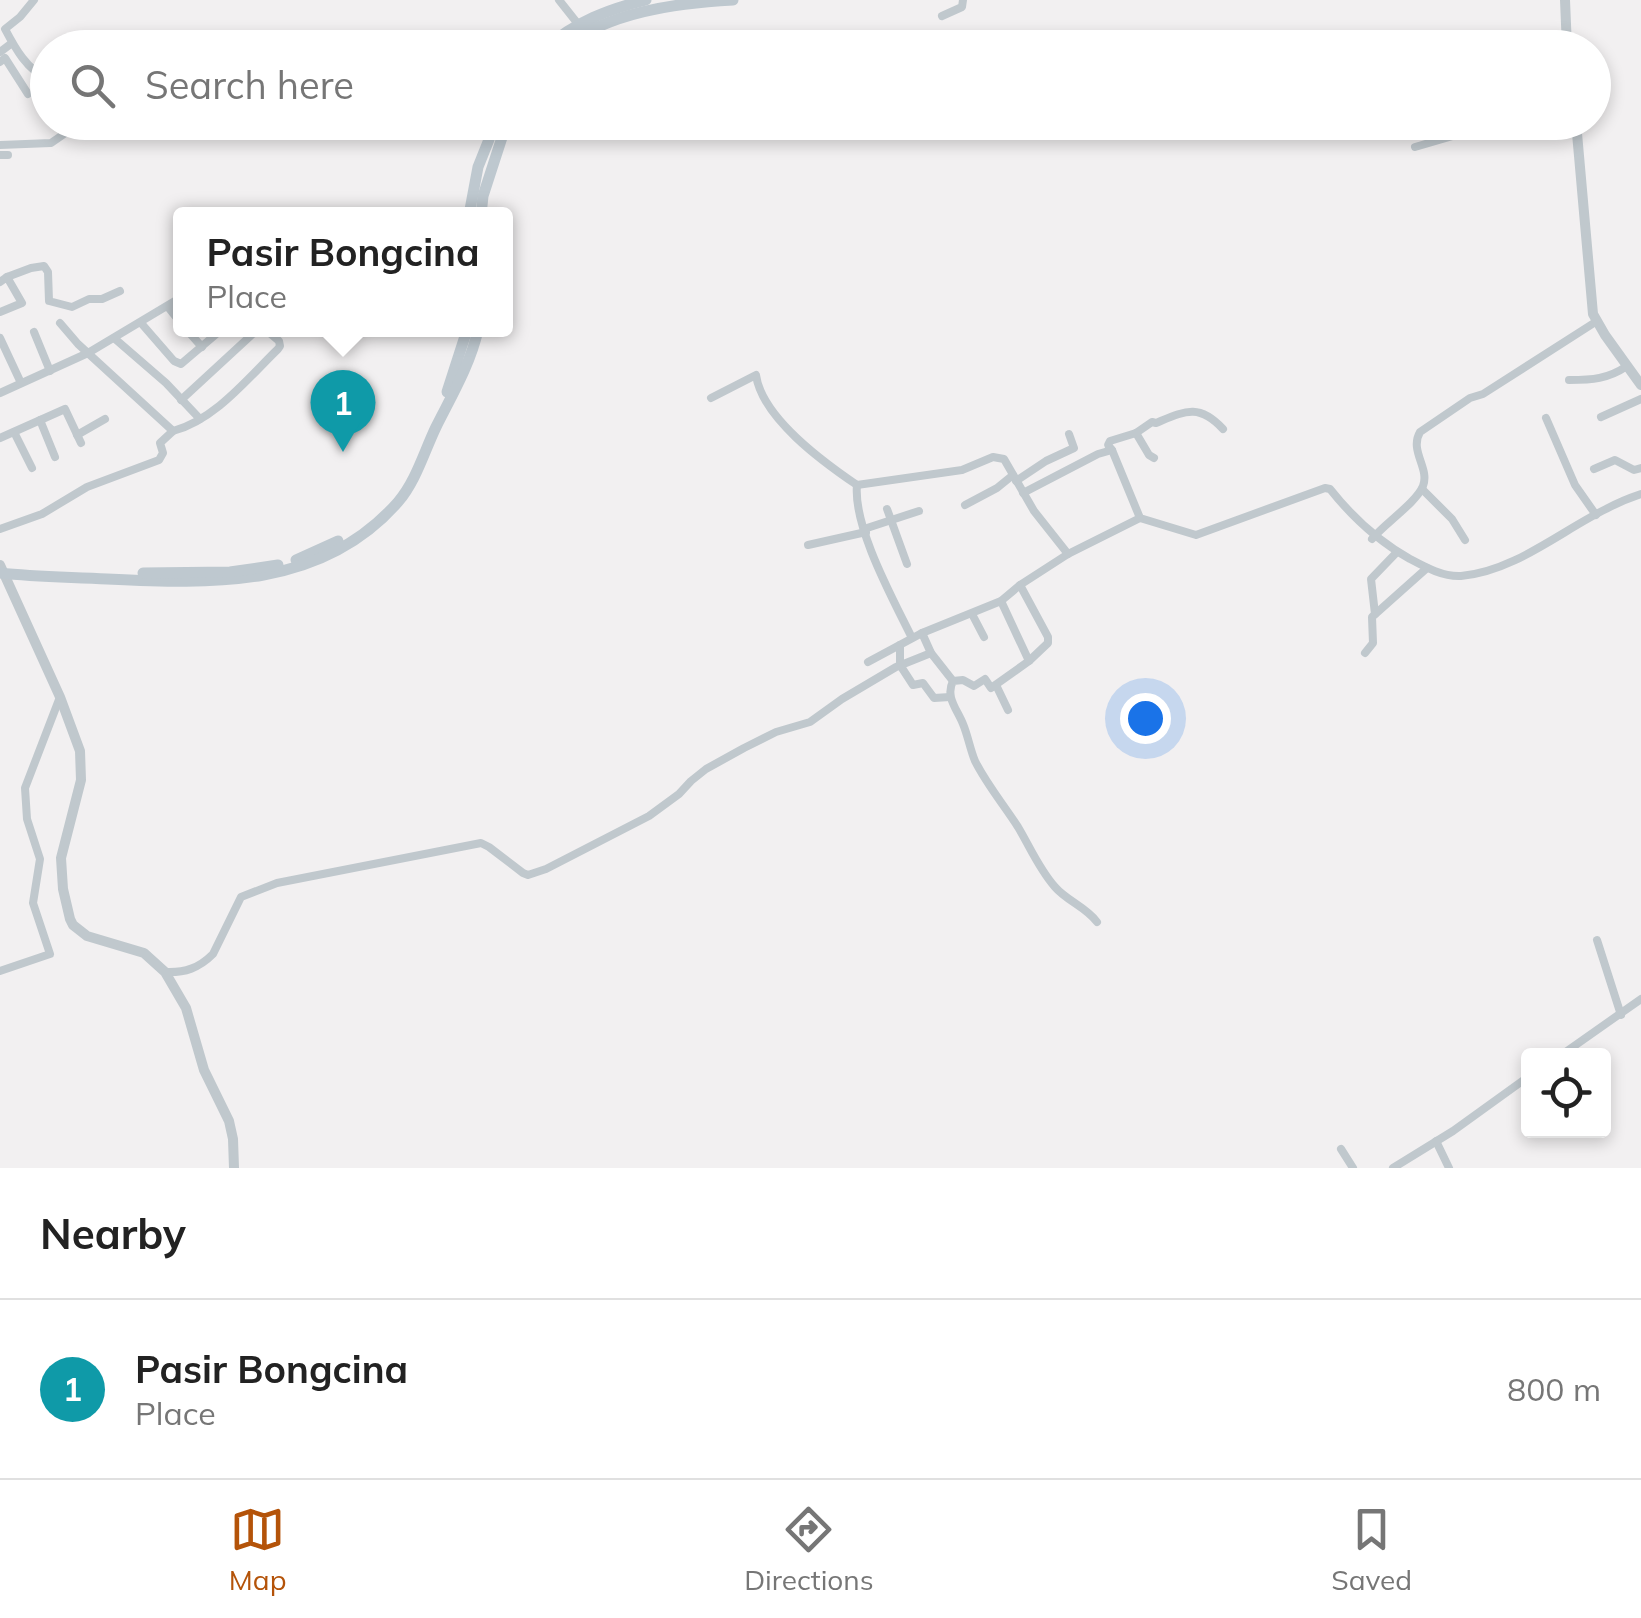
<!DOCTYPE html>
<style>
body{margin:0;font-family:Mulish,sans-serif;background:#f6f6f6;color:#222}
.controls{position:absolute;right:30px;bottom:30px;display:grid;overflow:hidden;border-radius:10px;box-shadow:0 5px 15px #0003}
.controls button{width:90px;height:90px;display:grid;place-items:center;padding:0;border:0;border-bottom:2px solid #e0e0e0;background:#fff;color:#222;font:50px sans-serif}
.you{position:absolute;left:1145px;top:718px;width:35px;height:35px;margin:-25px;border:8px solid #fff;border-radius:50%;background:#1a73e8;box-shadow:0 0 0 15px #1a73e833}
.badge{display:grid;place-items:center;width:65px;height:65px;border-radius:50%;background:#b45309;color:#fff;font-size:32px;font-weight:700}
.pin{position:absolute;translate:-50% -82px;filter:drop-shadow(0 2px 5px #0008)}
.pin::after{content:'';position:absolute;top:52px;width:35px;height:30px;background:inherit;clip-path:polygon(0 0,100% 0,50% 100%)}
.popup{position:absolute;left:173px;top:207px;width:340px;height:130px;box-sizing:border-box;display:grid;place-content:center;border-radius:10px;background:#fff;filter:drop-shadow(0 2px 8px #0005);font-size:32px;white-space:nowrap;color:#767676}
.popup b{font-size:38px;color:#222}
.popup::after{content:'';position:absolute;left:50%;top:100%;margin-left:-20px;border:20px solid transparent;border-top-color:#fff}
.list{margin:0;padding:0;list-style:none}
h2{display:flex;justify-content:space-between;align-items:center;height:130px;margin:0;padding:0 40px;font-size:42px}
h2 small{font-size:32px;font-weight:400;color:#767676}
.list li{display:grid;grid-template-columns:65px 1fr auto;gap:30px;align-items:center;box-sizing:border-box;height:180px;padding:0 40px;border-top:2px solid #e0e0e0}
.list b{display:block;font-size:38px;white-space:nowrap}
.list p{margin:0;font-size:32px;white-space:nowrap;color:#767676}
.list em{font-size:32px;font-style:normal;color:#767676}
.icon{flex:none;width:55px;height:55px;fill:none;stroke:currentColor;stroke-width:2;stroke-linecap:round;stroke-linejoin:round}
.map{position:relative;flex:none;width:1641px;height:1168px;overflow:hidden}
.search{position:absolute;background:#fff;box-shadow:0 5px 15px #0003;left:30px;right:30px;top:30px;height:110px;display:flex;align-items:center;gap:25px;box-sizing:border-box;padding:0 35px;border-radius:55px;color:#767676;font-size:38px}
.sheet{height:310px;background:#fff}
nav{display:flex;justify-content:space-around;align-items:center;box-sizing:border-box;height:140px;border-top:2px solid #e0e0e0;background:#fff;font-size:28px;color:#767676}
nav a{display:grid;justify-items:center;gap:5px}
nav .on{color:#b45309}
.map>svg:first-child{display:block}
</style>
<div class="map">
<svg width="1641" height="1168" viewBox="0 0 1641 1168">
<rect width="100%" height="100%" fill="#f2f0f1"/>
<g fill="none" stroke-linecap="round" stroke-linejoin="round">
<g stroke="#c0c8cd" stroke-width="8">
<path d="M34 0 20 17 5 29C15 48 27 70 48 79"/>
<path d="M559 0 578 24"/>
<path d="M942 16 962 7 963 0"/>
<path d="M0 52 12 43"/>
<path d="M0 62 5 58 28 94"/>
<path d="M0 145 51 143 80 123 99 124 102 122"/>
<path d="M1415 147 1487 126 1499 127 1515 122"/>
<path d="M0 155H8"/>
<path d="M7 277 31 268 44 266 48 272 49 301 72 307 89 299H102L120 291"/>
<path d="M0 282 7 277 22 303 0 312"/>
<path d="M168 307 180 322"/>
<path d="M60 323 78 344 173 431C215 420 248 378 278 349L280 346 279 341 266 330"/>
<path d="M141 323 174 361 181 364 221 330"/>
<path d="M187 330 202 347"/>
<path d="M34 332 50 371"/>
<path d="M0 338 21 383"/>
<path d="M114 338 166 383 200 419"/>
<path d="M1569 380C1592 380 1608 379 1627 366"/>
<path d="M0 393 88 353 180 298"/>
<path d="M711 398 756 375C762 418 823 462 857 485L962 470 993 457 1004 459 1034 511 1068 554"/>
<path d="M181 400 257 330"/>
<path d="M1601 417 1641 399"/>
<path d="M1546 418 1575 485 1596 515"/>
<path d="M40 420 55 457"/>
<path d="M14 432 32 468"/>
<path d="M1136 433 1149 455 1154 458"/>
<path d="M77 435 105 419"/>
<path d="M0 438 65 409 81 443"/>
<path d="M1112 450 1108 445 1110 441 1136 433 1152 422 1156 423C1185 411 1199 403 1223 429"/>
<path d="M1594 469 1615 460 1634 470 1641 468"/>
<path d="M1016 481 1046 461 1074 448 1069 434"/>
<path d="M857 485C853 527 893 599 912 638"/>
<path d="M1422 489 1452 519 1465 540"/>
<path d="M1023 493 1098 454 1112 450 1140 518 1196 535 1325 488 1330 489C1353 518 1378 541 1410 559 1425 567 1443 577 1461 576 1513 572 1561 531 1606 509 1617 503 1629 498 1641 494"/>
<path d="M965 505 997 488 1013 475"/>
<path d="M887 509 907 564"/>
<path d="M0 529 42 514 87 487 159 460 163 453 160 443 173 431"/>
<path d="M864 529 919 511"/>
<path d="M1372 539C1384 524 1416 503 1423 486 1430 468 1409 451 1420 432L1470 398 1483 394 1597 321"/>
<path d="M808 545 866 532"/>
<path d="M1020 585 1048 637V643L1029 661 991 688 985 679 974 686 963 680 953 681C945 697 957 709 963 724 968 736 970 749 975 761 987 785 1004 805 1018 827 1030 847 1039 869 1055 887 1067 901 1086 907 1097 922"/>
<path d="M1001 601 1029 661"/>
<path d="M972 614 984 637"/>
<path d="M1375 614 1371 579 1397 552"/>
<path d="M922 633 931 653 953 681"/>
<path d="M900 645V665L913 685 923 683 934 698 950 697"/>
<path d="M1365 653 1373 643 1372 617 1427 568"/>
<path d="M868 662 922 633 1001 601 1020 585 1068 554 1140 518"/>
<path d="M996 685 1008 710"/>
<path d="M1597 940 1621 1015"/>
<path d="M0 971 50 954 33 903 40 859 27 819 25 788 60 697"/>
<path d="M165 972C185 973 199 968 213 954L241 897 277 883 481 843 489 847 523 873 528 875 546 869 649 816 679 794 691 781 706 769 744 748 776 732 810 722 842 699 896 667 931 653"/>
<path d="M1560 1056 1641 999"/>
<path d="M1436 1141 1449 1168"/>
<path d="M1341 1149 1353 1168"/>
<path d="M1393 1168 1453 1131 1528 1077"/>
</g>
<g stroke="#c0c8cd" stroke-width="10">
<path d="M1565 0 1567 48"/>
<path d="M1576 122 1593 314 1605 335 1641 385"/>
<path d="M0 565 60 697 80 751 81 780 61 858 63 889 70 919 73 925 87 936 144 953 165 972 186 1008 204 1070 229 1121 233 1139 234 1168"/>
</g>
<g stroke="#bec8cf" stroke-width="11">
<path d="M546 48C575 22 609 9 646 0"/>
<path d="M562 48C609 12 676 3 733 0"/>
<path d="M469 215 478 167 496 122"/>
<path d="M481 215 483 196 507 122"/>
<path d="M447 392 467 330"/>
<path d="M296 560 338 541"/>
<path d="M0 573C35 577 71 577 107 579 212 584 322 589 398 502 416 481 424 452 436 427 452 395 470 365 478 330"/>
<path d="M143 573 230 572 278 565"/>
</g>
</g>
</svg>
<div class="controls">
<button><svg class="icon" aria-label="locate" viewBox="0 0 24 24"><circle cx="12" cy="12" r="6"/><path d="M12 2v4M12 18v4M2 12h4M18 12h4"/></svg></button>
</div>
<div class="you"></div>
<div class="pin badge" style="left:343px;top:452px;background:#0f9aa8">1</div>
<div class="popup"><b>Pasir Bongcina</b>Place</div>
<div class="search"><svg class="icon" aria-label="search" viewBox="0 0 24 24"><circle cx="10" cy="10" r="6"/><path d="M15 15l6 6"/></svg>Search here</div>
</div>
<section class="sheet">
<h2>Nearby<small></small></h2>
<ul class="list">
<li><span class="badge" style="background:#0f9aa8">1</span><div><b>Pasir Bongcina</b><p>Place</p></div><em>800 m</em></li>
</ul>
</section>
<nav>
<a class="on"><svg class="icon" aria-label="map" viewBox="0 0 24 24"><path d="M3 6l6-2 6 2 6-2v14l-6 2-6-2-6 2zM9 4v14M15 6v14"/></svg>Map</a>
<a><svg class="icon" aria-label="directions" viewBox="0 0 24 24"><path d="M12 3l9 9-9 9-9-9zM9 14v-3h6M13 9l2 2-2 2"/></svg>Directions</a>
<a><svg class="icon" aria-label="saved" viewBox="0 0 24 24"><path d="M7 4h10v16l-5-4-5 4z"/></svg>Saved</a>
</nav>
